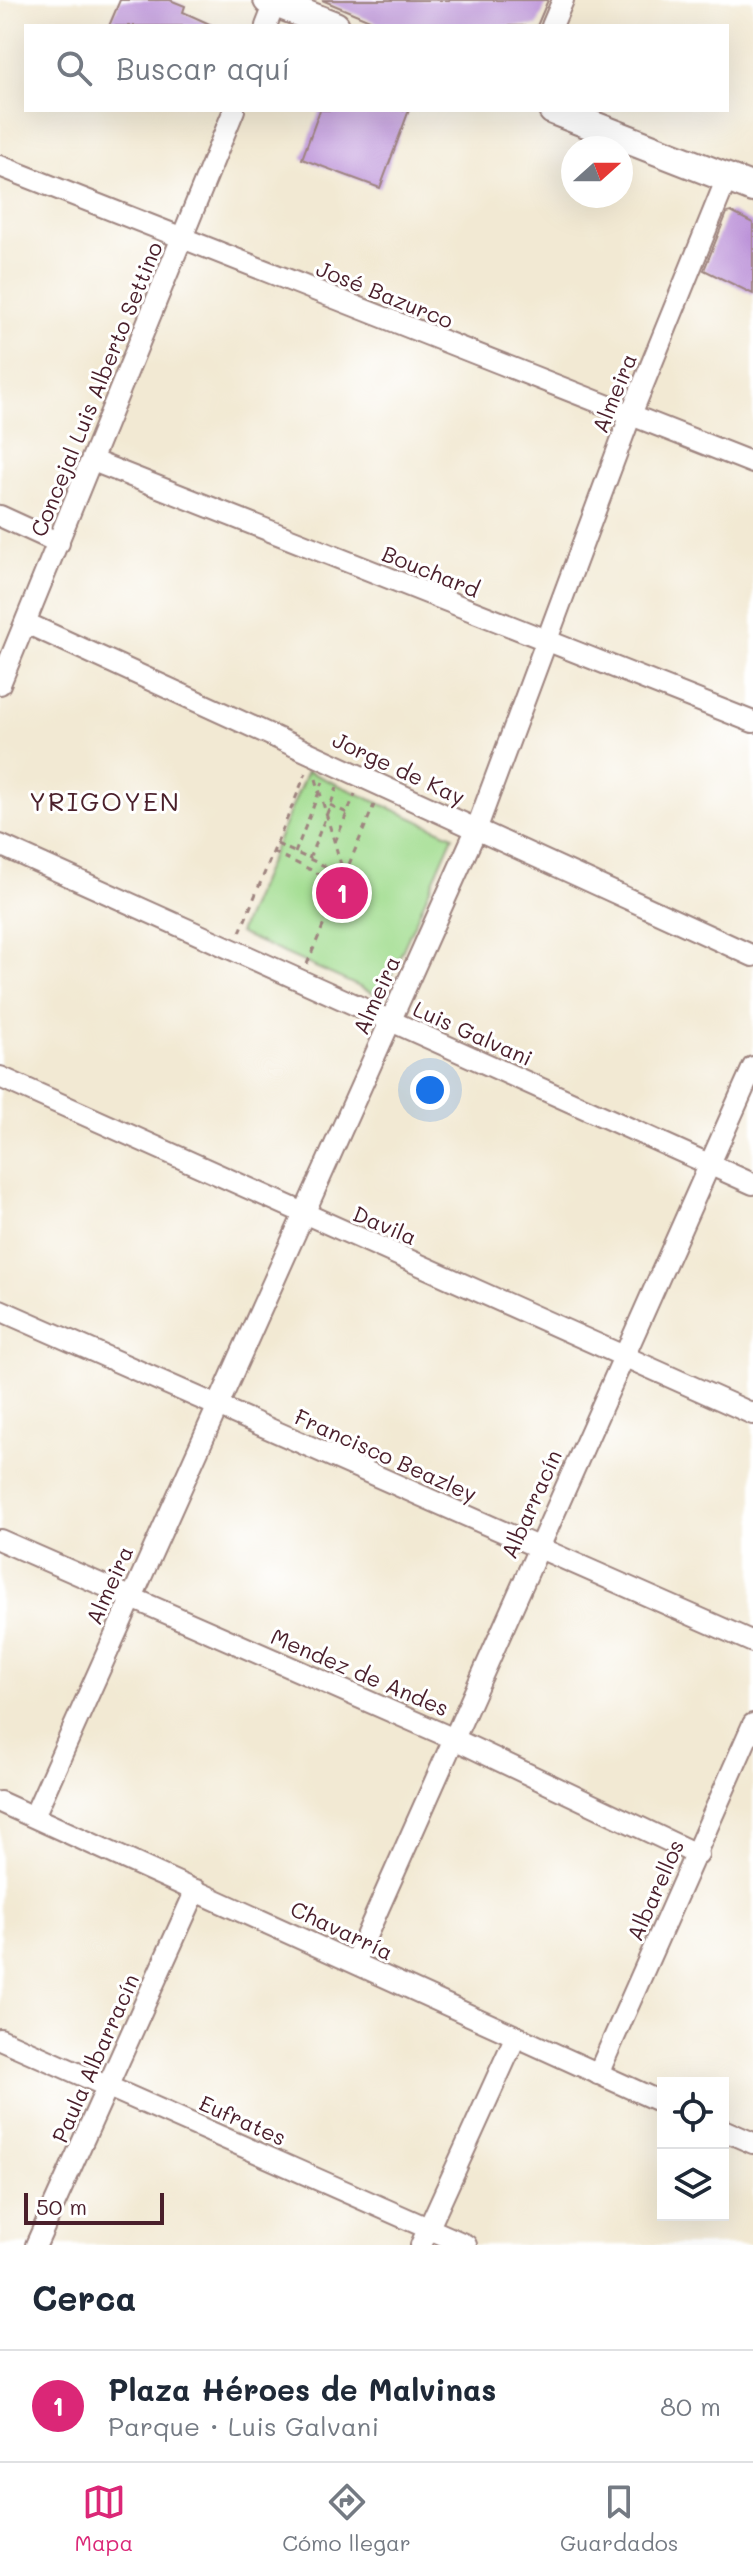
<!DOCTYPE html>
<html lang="es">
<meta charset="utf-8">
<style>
body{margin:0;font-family:Mali,sans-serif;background:#f2f2f3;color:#1f2937}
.controls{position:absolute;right:24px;bottom:24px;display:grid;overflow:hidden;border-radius:0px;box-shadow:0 8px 32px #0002}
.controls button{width:72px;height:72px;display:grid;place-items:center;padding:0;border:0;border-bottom:2px solid #e0e1e3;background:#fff;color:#1f2937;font:40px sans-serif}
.compass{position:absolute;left:561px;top:136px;width:72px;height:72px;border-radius:50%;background:#fff;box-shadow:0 8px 32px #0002;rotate:69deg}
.scale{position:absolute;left:24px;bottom:20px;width:140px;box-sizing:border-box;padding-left:8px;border:4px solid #4a1f2b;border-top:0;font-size:22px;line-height:28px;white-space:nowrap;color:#4a1f2b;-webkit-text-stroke:6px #fff;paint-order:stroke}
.you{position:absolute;left:430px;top:1090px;width:28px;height:28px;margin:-20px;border:6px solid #fff;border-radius:50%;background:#1a73e8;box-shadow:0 0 0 12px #1a73e833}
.badge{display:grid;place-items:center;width:52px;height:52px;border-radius:50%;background:#db2777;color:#fff;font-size:26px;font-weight:700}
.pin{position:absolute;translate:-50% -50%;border:4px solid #fff;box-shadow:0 2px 8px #0006}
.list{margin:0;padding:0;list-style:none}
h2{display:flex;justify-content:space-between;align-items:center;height:104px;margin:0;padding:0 32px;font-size:34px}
h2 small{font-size:26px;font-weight:400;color:#747a83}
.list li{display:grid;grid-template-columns:52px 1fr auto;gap:24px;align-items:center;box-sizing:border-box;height:112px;padding:0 32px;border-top:2px solid #e0e1e3}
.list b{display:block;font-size:30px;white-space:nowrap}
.list p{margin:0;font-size:26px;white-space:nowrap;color:#747a83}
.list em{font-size:26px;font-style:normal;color:#747a83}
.icon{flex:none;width:44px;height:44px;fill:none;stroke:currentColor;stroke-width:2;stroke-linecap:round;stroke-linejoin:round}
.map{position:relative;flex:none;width:753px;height:2245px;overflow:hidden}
.search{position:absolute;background:#fff;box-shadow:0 8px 32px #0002;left:24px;right:24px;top:24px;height:88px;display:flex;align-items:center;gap:20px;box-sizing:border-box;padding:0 28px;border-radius:0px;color:#747a83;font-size:30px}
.sheet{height:216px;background:#fff}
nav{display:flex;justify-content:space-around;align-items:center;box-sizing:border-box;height:112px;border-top:2px solid #e0e1e3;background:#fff;font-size:22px;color:#747a83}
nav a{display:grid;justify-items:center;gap:4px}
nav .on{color:#db2777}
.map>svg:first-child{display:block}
</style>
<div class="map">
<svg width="753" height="2245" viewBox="0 0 753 2245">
<rect width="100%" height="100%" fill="#fff"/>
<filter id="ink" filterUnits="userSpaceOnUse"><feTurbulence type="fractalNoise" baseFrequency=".0125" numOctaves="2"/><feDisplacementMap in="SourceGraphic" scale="16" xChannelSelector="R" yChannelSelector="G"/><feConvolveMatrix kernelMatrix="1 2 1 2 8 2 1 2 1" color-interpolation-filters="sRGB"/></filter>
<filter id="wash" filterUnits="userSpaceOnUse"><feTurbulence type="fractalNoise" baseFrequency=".006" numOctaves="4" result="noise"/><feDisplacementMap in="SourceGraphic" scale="32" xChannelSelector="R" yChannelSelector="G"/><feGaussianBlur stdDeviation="1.8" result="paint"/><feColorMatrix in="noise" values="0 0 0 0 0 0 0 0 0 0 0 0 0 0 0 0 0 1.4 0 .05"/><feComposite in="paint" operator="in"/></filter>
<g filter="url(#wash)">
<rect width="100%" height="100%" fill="#f2e9d3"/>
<path fill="#a2dd90" stroke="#767e5e" stroke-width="2" d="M307 771 453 836 382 997 239 933Z"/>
<g id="blocks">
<g fill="#bd94d9">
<path d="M120 0H170L185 6 183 12 214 26H109Z"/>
<path d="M322 0H548L537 26H384Z"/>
<path d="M320 110H409L380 188 302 159Z"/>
<path d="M731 212 753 223V294L704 270 727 213Z"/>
</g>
</g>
</g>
<g filter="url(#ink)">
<use href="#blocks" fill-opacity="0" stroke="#9e847f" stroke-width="2"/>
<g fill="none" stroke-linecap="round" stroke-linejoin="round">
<defs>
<g id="street">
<path d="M266 26 275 3"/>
<path d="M552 26 563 0"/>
<path d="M0 166 753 463"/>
<path d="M93 461 753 722"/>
<path d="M0 516 59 543"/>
<path d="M26 623 753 956"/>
<path d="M0 684 234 110"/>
<path d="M0 845 753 1184"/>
<path d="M0 1077 753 1414"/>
<path d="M0 1310 753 1642"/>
<path d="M0 1540 454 1739 698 1855"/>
<path d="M0 1802 663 2103"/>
<path d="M34 1816 476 830 630 417 727 178"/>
<path d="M355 1961 753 1067"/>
<path d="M0 2039 466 2245"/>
<path d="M598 2074 753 1724"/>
<path d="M723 2130 753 2143"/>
<path d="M36 2245 196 1890"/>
<path d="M421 2245 515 2038"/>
</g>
<g id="secondary">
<path d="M268 0 335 26"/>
<path d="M553 110 753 188"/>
</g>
</defs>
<use href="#street" stroke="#9e847f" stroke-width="24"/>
<use href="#secondary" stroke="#9e847f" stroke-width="32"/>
<g stroke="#9e847f" stroke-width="3" stroke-dasharray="6 6" stroke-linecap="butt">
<path d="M316 779 344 875"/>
<path d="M330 805 347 813"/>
<path d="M335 842 355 794"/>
<path d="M277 844 342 874"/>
<path d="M273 852 341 884"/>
<path d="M295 853 323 782"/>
<path d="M309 859 337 788"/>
<path d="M240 932 306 773"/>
<path d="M307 964 374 805"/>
</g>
<use href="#street" stroke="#fff" stroke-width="20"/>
<use href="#secondary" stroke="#fff" stroke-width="28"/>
</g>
</g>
<g text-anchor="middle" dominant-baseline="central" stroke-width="6" stroke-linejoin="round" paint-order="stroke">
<g font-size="22" fill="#4a1f2b" stroke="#fff">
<text transform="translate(385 294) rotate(22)">José Bazurco</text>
<text transform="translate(96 389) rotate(-68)">Concejal Luis Alberto Settino</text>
<text transform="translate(614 393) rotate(-68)">Almeira</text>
<text transform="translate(431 571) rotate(22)">Bouchard</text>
<text transform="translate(399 768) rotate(25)">Jorge de Kay</text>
<text transform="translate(376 995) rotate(-66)">Almeira</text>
<text transform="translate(473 1033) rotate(24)">Luis Galvani</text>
<text transform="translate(385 1225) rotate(23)">Davila</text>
<text transform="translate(386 1455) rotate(24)">Francisco Beazley</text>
<text transform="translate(531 1504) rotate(-66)">Albarracín</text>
<text transform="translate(109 1585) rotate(-66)">Almeira</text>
<text transform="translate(360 1672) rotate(23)">Mendez de Andes</text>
<text transform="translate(655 1890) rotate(-66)">Albarellos</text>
<text transform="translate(342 1930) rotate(25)">Chavarría</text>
<text transform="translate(95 2058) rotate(-66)">Paula Albarracín</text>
<text transform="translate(243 2120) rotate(24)">Eufrates</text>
</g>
<g font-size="26" letter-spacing="2" fill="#4a1f2b" stroke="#fff">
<text x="105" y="801">YRIGOYEN</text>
</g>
</g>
</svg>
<div class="controls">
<button><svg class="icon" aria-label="locate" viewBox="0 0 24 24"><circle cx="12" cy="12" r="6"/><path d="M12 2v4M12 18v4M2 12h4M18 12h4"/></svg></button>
<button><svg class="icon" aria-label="layers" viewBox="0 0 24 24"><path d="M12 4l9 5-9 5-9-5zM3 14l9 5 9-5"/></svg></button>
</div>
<svg class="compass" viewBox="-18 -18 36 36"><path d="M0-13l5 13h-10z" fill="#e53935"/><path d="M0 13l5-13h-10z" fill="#747a83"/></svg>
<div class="scale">50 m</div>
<div class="you"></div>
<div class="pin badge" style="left:342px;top:893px">1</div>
<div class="search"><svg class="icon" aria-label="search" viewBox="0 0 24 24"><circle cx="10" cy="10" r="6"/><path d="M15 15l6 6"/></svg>Buscar aquí</div>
</div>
<section class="sheet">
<h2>Cerca<small></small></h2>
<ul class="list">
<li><span class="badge">1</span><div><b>Plaza Héroes de Malvinas</b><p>Parque · Luis Galvani</p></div><em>80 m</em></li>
</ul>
</section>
<nav>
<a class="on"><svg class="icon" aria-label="map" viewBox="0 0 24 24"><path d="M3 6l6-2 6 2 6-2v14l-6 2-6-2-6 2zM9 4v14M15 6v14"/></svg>Mapa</a>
<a><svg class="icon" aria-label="directions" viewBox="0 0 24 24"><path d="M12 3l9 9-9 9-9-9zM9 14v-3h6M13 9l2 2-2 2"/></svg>Cómo llegar</a>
<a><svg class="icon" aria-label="saved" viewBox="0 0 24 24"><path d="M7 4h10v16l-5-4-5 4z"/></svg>Guardados</a>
</nav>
